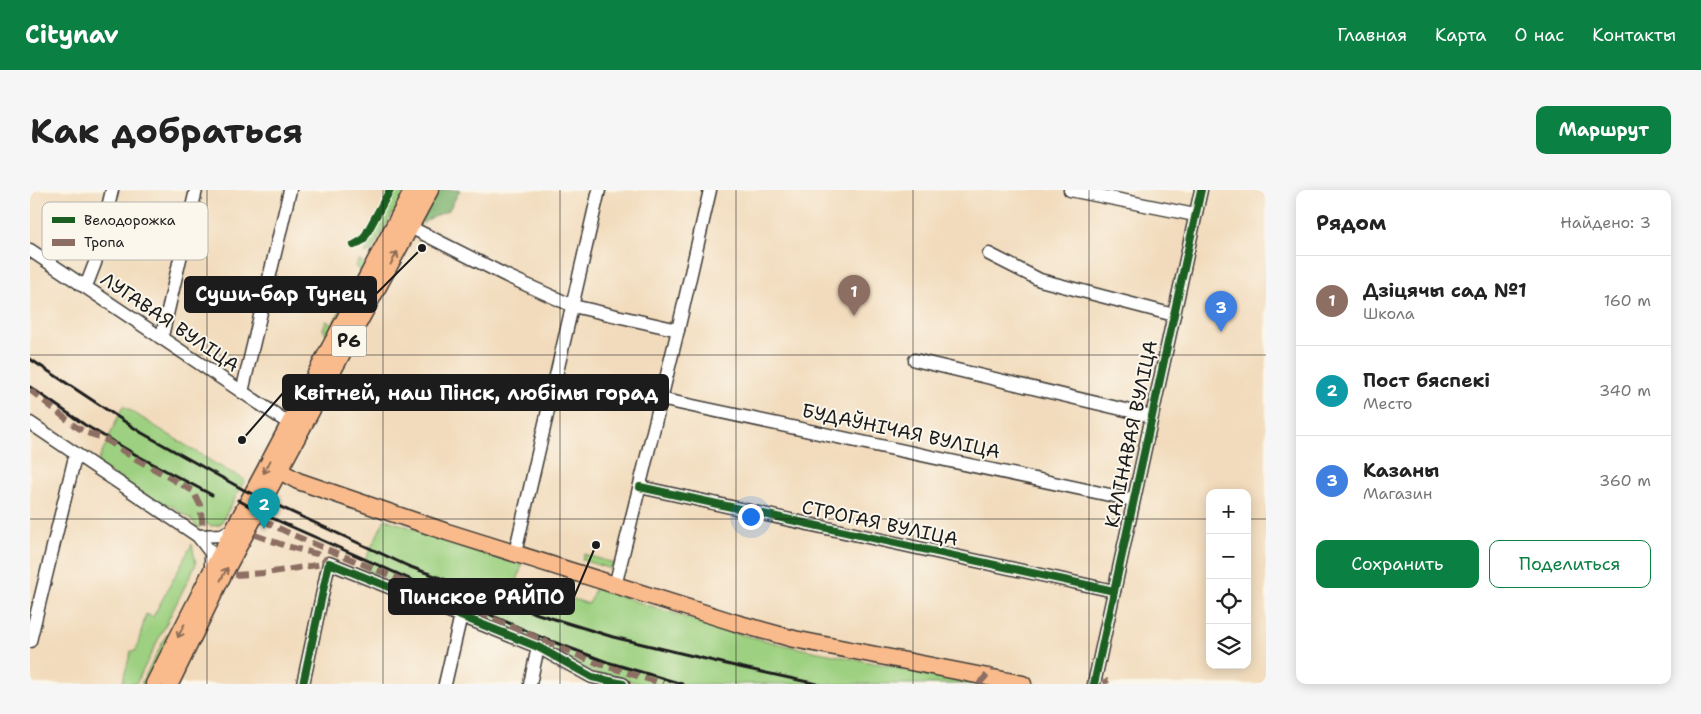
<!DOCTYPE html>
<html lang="ru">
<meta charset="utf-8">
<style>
body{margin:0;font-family:"Shantell Sans",sans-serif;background:#f6f6f6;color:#222}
.controls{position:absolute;right:15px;bottom:15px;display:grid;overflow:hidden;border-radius:10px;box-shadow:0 2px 12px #0003}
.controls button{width:45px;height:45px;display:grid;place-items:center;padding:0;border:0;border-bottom:1px solid #e0e0e0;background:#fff;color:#222;font:25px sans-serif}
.you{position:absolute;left:720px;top:326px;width:18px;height:18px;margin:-12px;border:4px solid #fff;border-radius:50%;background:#1a73e8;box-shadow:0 0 0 8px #1a73e833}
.badge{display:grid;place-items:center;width:32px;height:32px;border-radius:50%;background:#0b8043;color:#fff;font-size:16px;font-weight:700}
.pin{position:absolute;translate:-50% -41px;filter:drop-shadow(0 1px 2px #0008)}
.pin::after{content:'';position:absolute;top:26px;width:18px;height:15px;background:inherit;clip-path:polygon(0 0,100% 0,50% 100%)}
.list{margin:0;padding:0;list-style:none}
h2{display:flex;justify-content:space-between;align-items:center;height:65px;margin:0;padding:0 20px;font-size:21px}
h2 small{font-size:16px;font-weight:400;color:#767676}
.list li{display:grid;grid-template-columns:32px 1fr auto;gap:15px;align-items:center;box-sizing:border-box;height:90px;padding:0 20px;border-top:1px solid #e0e0e0}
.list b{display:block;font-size:19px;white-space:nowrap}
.list p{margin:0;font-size:16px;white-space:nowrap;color:#767676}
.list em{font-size:16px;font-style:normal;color:#767676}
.actions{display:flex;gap:10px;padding:15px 20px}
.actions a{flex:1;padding:11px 0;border:1px solid #0b8043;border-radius:10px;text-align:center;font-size:18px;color:#0b8043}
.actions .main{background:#0b8043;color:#fff}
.icon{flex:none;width:28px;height:28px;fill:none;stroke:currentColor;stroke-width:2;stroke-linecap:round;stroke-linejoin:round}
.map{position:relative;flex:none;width:1236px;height:494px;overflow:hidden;border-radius:10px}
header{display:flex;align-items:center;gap:30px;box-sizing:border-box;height:70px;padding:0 25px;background:#0b8043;color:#fff}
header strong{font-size:24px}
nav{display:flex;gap:28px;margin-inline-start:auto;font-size:18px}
.intro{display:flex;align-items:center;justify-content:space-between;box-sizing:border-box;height:120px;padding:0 30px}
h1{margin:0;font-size:35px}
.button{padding:12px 22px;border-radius:10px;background:#0b8043;color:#fff;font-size:18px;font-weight:700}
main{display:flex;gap:30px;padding:0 30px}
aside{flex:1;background:#fff;border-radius:10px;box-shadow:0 2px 12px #0003}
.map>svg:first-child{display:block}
</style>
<header>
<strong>Citynav</strong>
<nav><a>Главная</a><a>Карта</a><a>О нас</a><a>Контакты</a></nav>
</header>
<div class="intro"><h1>Как добраться</h1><a class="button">Маршрут</a></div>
<main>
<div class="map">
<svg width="1236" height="494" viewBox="0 0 1236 494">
<rect width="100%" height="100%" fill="#fbf7ec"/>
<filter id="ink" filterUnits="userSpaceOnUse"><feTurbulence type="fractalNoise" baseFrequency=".02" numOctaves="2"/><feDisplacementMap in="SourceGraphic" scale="10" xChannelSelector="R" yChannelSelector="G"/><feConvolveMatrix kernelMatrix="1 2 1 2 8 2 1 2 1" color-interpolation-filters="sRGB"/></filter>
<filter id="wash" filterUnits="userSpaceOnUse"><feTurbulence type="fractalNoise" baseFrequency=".0096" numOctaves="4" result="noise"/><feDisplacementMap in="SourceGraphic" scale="20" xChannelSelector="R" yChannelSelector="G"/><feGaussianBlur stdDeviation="1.12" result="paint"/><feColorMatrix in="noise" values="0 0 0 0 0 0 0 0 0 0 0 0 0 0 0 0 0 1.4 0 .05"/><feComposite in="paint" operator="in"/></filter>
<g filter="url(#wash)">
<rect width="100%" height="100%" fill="#f2dbbc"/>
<g fill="#9dd080" stroke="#5c764e">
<path d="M368 0H376L341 62 334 64Z"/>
<path d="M329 70 336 75 299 144 295 143 293 139 296 131 303 134 331 80 325 77Z"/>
<path d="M93 216 184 273 215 290 190 335 181 336 173 332 168 339 162 330 142 316 125 311 67 274Z"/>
<path d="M355 329 492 375 487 391 559 414 565 398 704 443 763 457 950 494H613L561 482 530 463 331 378Z"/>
<path d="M162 354 166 374 106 494H92L101 461H106L116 424 123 427Z"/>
<path d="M554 364 583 373 581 379 552 370Z"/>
<path d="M137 444 139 446 131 472 117 494H111Z"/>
</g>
<path fill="#7eb26e" stroke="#4d6745" d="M406 0H430L419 20 397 30 393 34 391 31Z"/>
</g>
<g filter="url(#ink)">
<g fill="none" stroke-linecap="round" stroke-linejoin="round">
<defs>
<g id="minor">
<path d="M1040 0 1165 25"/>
<path d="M380 37 477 86 543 116 648 140"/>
<path d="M0 60 260 234"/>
<path d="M959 64 1010 90 1144 125"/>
<path d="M51 95 58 91 65 73 82 0"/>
<path d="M130 147 133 142 166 0"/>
<path d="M885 170 1121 226"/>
<path d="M212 202 260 0"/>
<path d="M630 209 1103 310"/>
<path d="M0 233 168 346 181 363V382"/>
<path d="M610 297 1084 401"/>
<path d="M168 346 192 345 205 338"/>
<path d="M485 363 569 0"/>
<path d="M585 396 648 140 680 0"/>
<path d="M0 451 44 271 48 266"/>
<path d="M273 494 299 373 508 457 562 487 593 494"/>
<path d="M415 494 431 425"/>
<path d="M500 494 508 457"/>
<path d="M1064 494 1171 0"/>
</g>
<g id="major">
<path d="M250 281 268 291 417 342 706 433 764 449 993 494"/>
<path d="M124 494 181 382 383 0"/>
<path d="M140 494 192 387 400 0"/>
</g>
</defs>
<use href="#minor" stroke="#3c3934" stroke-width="15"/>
<use href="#major" stroke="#3c3934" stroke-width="19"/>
<use href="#minor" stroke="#fff" stroke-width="12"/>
<use href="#major" stroke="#fabb8c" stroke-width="16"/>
<g stroke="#1c1c1c" stroke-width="3">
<path d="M0 169 112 243 214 300 378 376 508 424 583 447 709 477 787 494"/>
<path d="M0 197 55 235 108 266 182 305"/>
<path d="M208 310 235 325 513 448 577 472 652 494"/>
</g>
<g stroke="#8d6e63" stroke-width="6" stroke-dasharray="12 6" stroke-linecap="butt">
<path d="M0 200 45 236 57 243 73 248 99 265 163 301 170 315 173 338"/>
<path d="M232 330 263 345 448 422 563 472 633 494"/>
<path d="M225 345 256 356 287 364 299 373"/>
<path d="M205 385 236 383 299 373"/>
<path d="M1075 489 1077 494"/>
<path d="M949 494 962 479"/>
</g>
<defs>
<g id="cycleway">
<path d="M324 55 333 50 360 0"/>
<path d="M610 297 1084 401"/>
<path d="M273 494 299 373 508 457 562 487 593 494"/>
<path d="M1064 494 1171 0"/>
</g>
</defs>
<use href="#cycleway" stroke="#fbf7ec" stroke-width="11"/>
<use href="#cycleway" stroke="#1b5e20" stroke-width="8"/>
</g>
<defs><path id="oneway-shaft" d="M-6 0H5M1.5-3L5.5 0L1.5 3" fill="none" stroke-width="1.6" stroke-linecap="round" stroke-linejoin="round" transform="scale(1.25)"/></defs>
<g stroke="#8b6c54">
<use href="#oneway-shaft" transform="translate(364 68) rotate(-62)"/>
<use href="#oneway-shaft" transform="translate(237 277) rotate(118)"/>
<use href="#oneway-shaft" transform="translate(194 384) rotate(-62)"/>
<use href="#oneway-shaft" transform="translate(151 441) rotate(117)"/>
</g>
</g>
<path fill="none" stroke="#1c1c1c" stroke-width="1" stroke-opacity="0.55" d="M177 0V494M353 0V494M530 0V494M706 0V494M883 0V494M1059 0V494M0 165H1236M0 329H1180M1217 329H1236"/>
<g text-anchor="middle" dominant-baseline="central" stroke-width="4" stroke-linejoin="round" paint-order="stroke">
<rect fill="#fbf7ec" stroke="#5f5e5a" stroke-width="1" x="301.5" y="135.5" width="35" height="31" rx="4"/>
<g font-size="18" font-weight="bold" fill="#1c1c1c">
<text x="319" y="151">Р6</text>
</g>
<g font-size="19" fill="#1c1c1c" stroke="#fbf7ec">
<text transform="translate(140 132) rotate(34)">ЛУГАВАЯ ВУЛІЦА</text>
<text transform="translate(871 241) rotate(12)">БУДАЎНІЧАЯ ВУЛІЦА</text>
<text transform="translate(1101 244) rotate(-78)">КАЛІНАВАЯ ВУЛІЦА</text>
<text transform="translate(850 333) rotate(12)">СТРОГАЯ ВУЛІЦА</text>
</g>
</g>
<rect x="12" y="12" width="166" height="58" rx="8" fill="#fbf7ec" stroke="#b8b5ae" stroke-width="1"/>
<rect x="22" y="27" width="23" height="6" fill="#1b5e20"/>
<rect x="22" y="49" width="23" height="7" fill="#8d6e63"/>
<g font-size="14" fill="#1c1c1c">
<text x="54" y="35">Велодорожка</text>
<text x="54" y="57">Тропа</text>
</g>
<path fill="none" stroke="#1c1c1c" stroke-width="2" d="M392 58L346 104M212 250L253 203M566 355L544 407"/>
<g fill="#1c1c1c" stroke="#fbf7ec" stroke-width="2">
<circle cx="392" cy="58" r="5"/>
<circle cx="212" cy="250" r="5"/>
<circle cx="566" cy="355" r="5"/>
</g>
<g fill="#1c1c1c" stroke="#1c1c1c" stroke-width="2">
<rect x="155" y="87" width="191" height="35" rx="5"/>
<rect x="253" y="185" width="385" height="35" rx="5"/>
<rect x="359" y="389" width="185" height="35" rx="5"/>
</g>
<g font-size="20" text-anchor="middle" font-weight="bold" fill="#fff">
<text x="251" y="111">Суши-бар Тунец</text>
<text x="446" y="210">Квітней, наш Пінск, любімы горад</text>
<text x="452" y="414">Пинское РАЙПО</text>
</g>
</svg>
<div class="controls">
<button>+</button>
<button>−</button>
<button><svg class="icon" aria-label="locate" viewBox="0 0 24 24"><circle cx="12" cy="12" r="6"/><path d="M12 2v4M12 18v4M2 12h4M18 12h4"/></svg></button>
<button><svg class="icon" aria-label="layers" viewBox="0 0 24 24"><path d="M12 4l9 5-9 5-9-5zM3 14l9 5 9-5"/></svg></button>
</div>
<div class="you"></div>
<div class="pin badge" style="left:824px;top:126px;background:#8d6e63">1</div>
<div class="pin badge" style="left:234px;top:339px;background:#0f9aa8">2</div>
<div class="pin badge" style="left:1191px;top:142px;background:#3f7fe0">3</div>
</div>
<aside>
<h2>Рядом<small>Найдено: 3</small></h2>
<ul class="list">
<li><span class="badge" style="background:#8d6e63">1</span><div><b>Дзіцячы сад №1</b><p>Школа</p></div><em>160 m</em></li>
<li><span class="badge" style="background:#0f9aa8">2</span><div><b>Пост бяспекі</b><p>Место</p></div><em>340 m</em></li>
<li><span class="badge" style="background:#3f7fe0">3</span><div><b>Казаны</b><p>Магазин</p></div><em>360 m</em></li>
</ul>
<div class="actions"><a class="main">Сохранить</a><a>Поделиться</a></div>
</aside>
</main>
